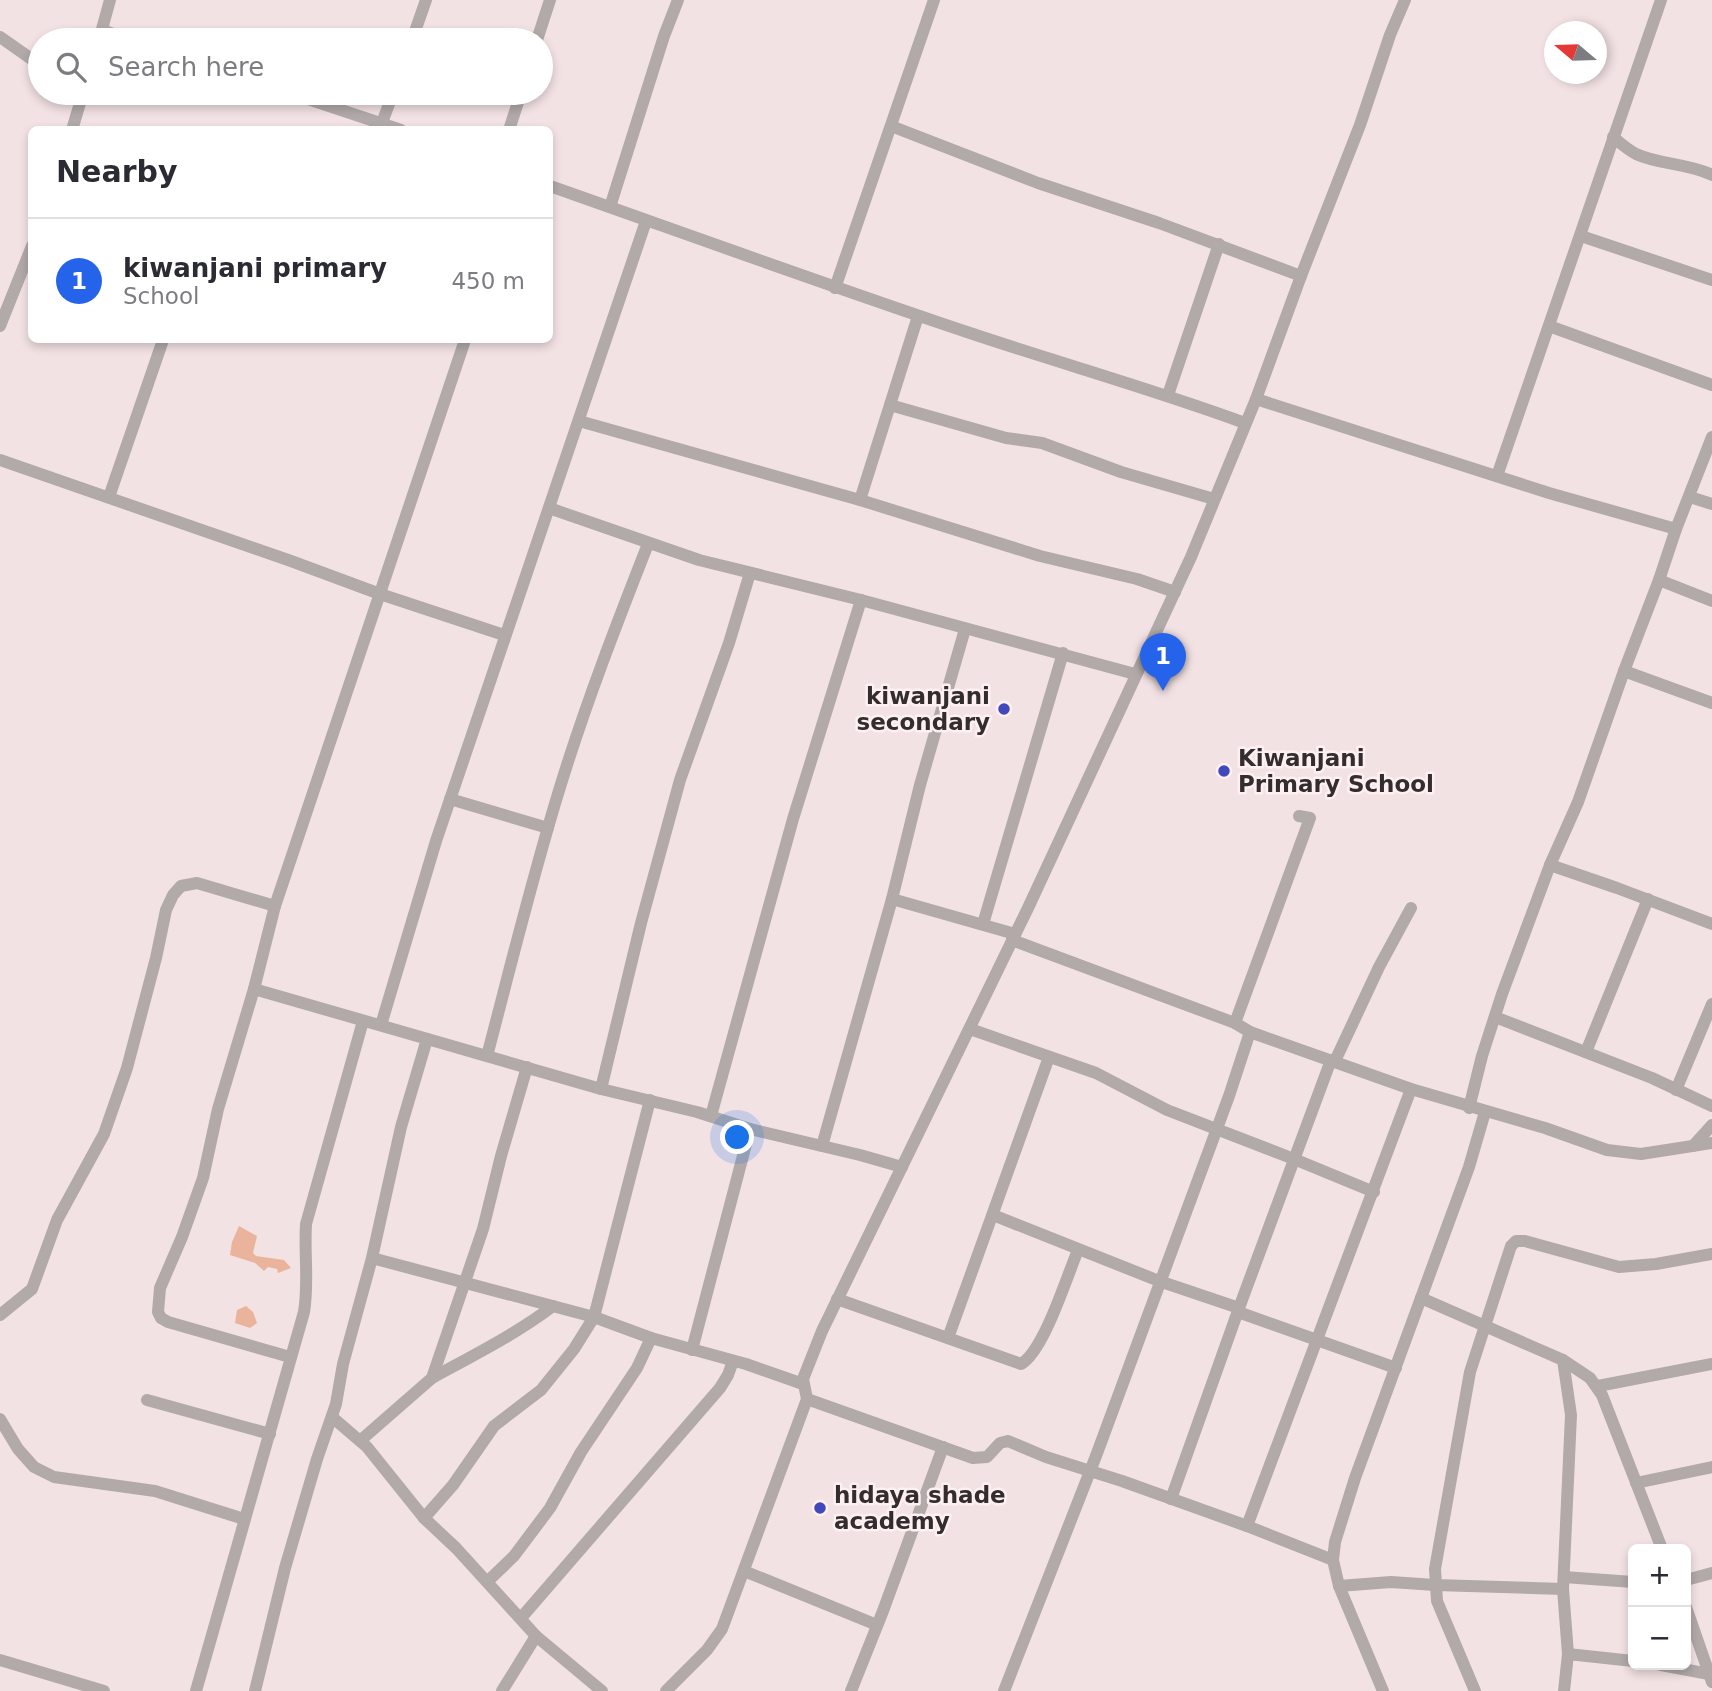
<!DOCTYPE html>
<meta charset="utf-8">
<style>
body{margin:0;font-family:"DejaVu Sans",sans-serif;background:#f7f7f7;color:#2b2b33}
.controls{position:absolute;right:21px;bottom:21px;display:grid;overflow:hidden;border-radius:10px;box-shadow:0 4px 10px #0003}
.controls button{width:63px;height:63px;display:grid;place-items:center;padding:0;border:0;border-bottom:2px solid #e1e1e2;background:#fff;color:#2b2b33;font:35px sans-serif}
.compass{position:absolute;left:1544px;top:21px;width:63px;height:63px;border-radius:50%;background:#fff;box-shadow:0 4px 10px #0003;rotate:289deg}
.you{position:absolute;left:738px;top:1138px;width:24px;height:24px;margin:-18px;border:5px solid #fff;border-radius:50%;background:#1a73e8;box-shadow:0 0 0 10px #1a73e833}
.badge{display:grid;place-items:center;width:46px;height:46px;border-radius:50%;background:#2563eb;color:#fff;font-size:23px;font-weight:700}
.pin{position:absolute;translate:-50% -58px;filter:drop-shadow(0 2px 4px #0008)}
.pin::after{content:'';position:absolute;top:37px;width:24px;height:21px;background:inherit;clip-path:polygon(0 0,100% 0,50% 100%)}
.list{margin:0;padding:0;list-style:none}
h2{display:flex;justify-content:space-between;align-items:center;height:91px;margin:0;padding:0 28px;font-size:30px}
h2 small{font-size:23px;font-weight:400;color:#7c7c81}
.list li{display:grid;grid-template-columns:46px 1fr auto;gap:21px;align-items:center;box-sizing:border-box;height:126px;padding:0 28px;border-top:2px solid #e1e1e2}
.list b{display:block;font-size:26px;white-space:nowrap}
.list p{margin:0;font-size:23px;white-space:nowrap;color:#7c7c81}
.list em{font-size:23px;font-style:normal;color:#7c7c81}
.icon{flex:none;width:38px;height:38px;fill:none;stroke:currentColor;stroke-width:2;stroke-linecap:round;stroke-linejoin:round}
.map{position:relative;flex:none;width:1712px;height:1691px;overflow:hidden}
.search{position:absolute;background:#fff;box-shadow:0 4px 10px #0003;left:28px;top:28px;width:525px;height:77px;display:flex;align-items:center;gap:18px;box-sizing:border-box;padding:0 24px;border-radius:38px;color:#7c7c81;font-size:26px}
.panel{position:absolute;background:#fff;box-shadow:0 4px 10px #0003;left:28px;top:126px;width:525px;height:217px;border-radius:10px}
.map>svg:first-child{display:block}
</style>
<div class="map">
<svg width="1712" height="1691" viewBox="0 0 1712 1691">
<rect width="100%" height="100%" fill="#f3e2e4"/>
<g fill="#eab49c">
<path d="M239 1226 257 1236 253 1253 256 1256 284 1260 291 1268 278 1273 277 1269 268 1267 264 1271 255 1263 230 1255 232 1242Z"/>
<path d="M246 1306 253 1312 257 1323 250 1328 235 1323 237 1310Z"/>
</g>
<g fill="none" stroke-linecap="round" stroke-linejoin="round">
<g stroke="#b1aaa9" stroke-width="12">
<path d="M102 30 130 40"/>
<path d="M0 37 40 65"/>
<path d="M99 40 110 0"/>
<path d="M412 40 426 0"/>
<path d="M537 40 550 0"/>
<path d="M290 93 401 130"/>
<path d="M382 123 393 93"/>
<path d="M891 126 1038 183 1159 223 1301 276"/>
<path d="M72 130 83 93"/>
<path d="M509 130 521 93"/>
<path d="M1613 137C1620 143 1628 150 1636 154 1660 165 1688 163 1712 175"/>
<path d="M550 186C689 235 827 285 967 332 1059 363 1153 389 1245 423"/>
<path d="M610 207 664 36 678 0"/>
<path d="M1581 236 1712 280"/>
<path d="M835 288 934 0"/>
<path d="M0 326 32 246"/>
<path d="M1549 326 1712 385"/>
<path d="M1168 395 1219 244"/>
<path d="M1256 399 1549 493 1676 529"/>
<path d="M890 405 1006 438 1042 443 1121 472 1214 499"/>
<path d="M579 421 860 500 1040 556 1137 579 1175 592"/>
<path d="M0 460 291 561 380 594 504 635"/>
<path d="M1497 476 1661 0"/>
<path d="M109 497 163 340"/>
<path d="M1690 497 1712 504"/>
<path d="M860 500 918 316"/>
<path d="M549 508 699 560 861 600 1135 674"/>
<path d="M1659 580 1712 601"/>
<path d="M1624 671 1712 703"/>
<path d="M450 799 548 828"/>
<path d="M1550 865 1617 888 1712 924"/>
<path d="M892 899 1015 934"/>
<path d="M983 924 1063 653"/>
<path d="M1012 940 1235 1023 1250 1032 1411 1089 1545 1128 1607 1150 1641 1154 1712 1143"/>
<path d="M254 989 601 1089 697 1112 750 1129 860 1155 902 1167"/>
<path d="M1495 1017 1652 1078 1712 1106"/>
<path d="M1235 1023 1310 818 1299 816"/>
<path d="M381 1025 436 841 646 221"/>
<path d="M970 1029 1096 1073 1167 1110 1294 1159 1374 1192"/>
<path d="M1586 1052 1648 899"/>
<path d="M487 1056C511 965 533 874 561 784 586 703 617 623 648 544"/>
<path d="M1335 1061 1379 967 1411 908"/>
<path d="M601 1089 641 923 680 780 729 643 750 573"/>
<path d="M1676 1090 1712 1004"/>
<path d="M1469 1108 1482 1056 1502 994 1550 865 1578 802 1624 671 1659 580 1676 529 1712 437"/>
<path d="M711 1116 793 819 861 600"/>
<path d="M822 1146 892 899 920 785 965 629"/>
<path d="M1693 1146 1712 1125"/>
<path d="M993 1215 1159 1281 1239 1308"/>
<path d="M372 1258 594 1317 651 1338 746 1364 803 1384"/>
<path d="M1421 1298 1563 1360 1590 1378 1602 1395 1662 1549"/>
<path d="M837 1299 1021 1364C1044 1351 1067 1276 1078 1250"/>
<path d="M1238 1312 1396 1368"/>
<path d="M0 1315 32 1289 57 1220 104 1134 127 1068 156 958 166 910 173 895 181 886 197 883 275 906"/>
<path d="M948 1338 1049 1057"/>
<path d="M692 1350 750 1129"/>
<path d="M290 1357 168 1322 161 1318 158 1312 160 1288 182 1237 203 1178 218 1109 254 989 275 906 465 340"/>
<path d="M1563 1360 1571 1415 1563 1589 1568 1654 1564 1691"/>
<path d="M432 1378C474 1355 516 1334 553 1306"/>
<path d="M1598 1386 1712 1364"/>
<path d="M807 1399 973 1458 987 1457 1000 1443 1008 1441 1046 1457 1122 1481 1247 1526 1333 1560"/>
<path d="M147 1400 270 1434"/>
<path d="M332 1417 367 1447 424 1518 456 1548 536 1636 602 1691"/>
<path d="M0 1419 18 1449 34 1467 54 1477 155 1491 244 1519"/>
<path d="M361 1440 432 1378 483 1229 501 1156 527 1067"/>
<path d="M1636 1483 1712 1467"/>
<path d="M1171 1499 1239 1308 1331 1060"/>
<path d="M424 1518 453 1485 494 1426 541 1390 574 1349 594 1317 650 1100"/>
<path d="M1247 1526 1411 1089"/>
<path d="M744 1571 877 1625"/>
<path d="M1564 1577 1633 1582"/>
<path d="M1686 1580 1712 1573"/>
<path d="M488 1581 514 1556 550 1508 581 1452 637 1368 651 1338"/>
<path d="M1339 1586 1391 1582 1435 1585 1563 1589"/>
<path d="M1686 1607 1712 1682"/>
<path d="M521 1618 720 1388 728 1375 733 1361"/>
<path d="M1568 1654 1633 1661"/>
<path d="M0 1660 104 1691"/>
<path d="M1661 1665 1709 1674"/>
<path d="M196 1691 304 1312C309 1282 304 1253 306 1224L363 1021"/>
<path d="M255 1691 285 1568 317 1459 336 1404 343 1364 372 1258 401 1127 427 1039"/>
<path d="M502 1691 536 1636"/>
<path d="M666 1691 707 1650 722 1629 807 1399 803 1379 822 1331 1028 908 1191 557 1256 399 1301 276 1360 125 1390 35 1405 0"/>
<path d="M851 1691 883 1611 943 1447"/>
<path d="M1004 1691 1096 1456 1229 1096 1250 1032"/>
<path d="M1383 1691 1339 1586 1333 1560 1335 1542 1355 1478 1469 1167 1485 1112"/>
<path d="M1475 1691 1437 1601 1435 1569 1470 1372 1511 1246 1516 1241H1525L1619 1267 1656 1264 1712 1254"/>
</g>
</g>
<g fill="#4148bc" stroke="#fef0f2" stroke-width="2.5">
<circle cx="1004" cy="709" r="7"/>
<circle cx="1224" cy="771" r="7"/>
<circle cx="820" cy="1508" r="7"/>
</g>
<g text-anchor="middle" dominant-baseline="central" stroke-width="5" stroke-linejoin="round" paint-order="stroke">
<g font-size="23" font-weight="bold" fill="#332d2e" stroke="#fef0f2" text-anchor="start">
<text x="990" y="696" text-anchor="end">kiwanjani<tspan x="990" dy="26">secondary</tspan></text>
<text x="1238" y="758">Kiwanjani<tspan x="1238" dy="26">Primary School</tspan></text>
<text x="834" y="1495">hidaya shade<tspan x="834" dy="26">academy</tspan></text>
</g>
</g>
</svg>
<div class="controls">
<button>+</button>
<button>−</button>
</div>
<svg class="compass" viewBox="-18 -18 36 36"><path d="M0-13l5 13h-10z" fill="#e53935"/><path d="M0 13l5-13h-10z" fill="#7c7c81"/></svg>
<div class="you"></div>
<div class="pin badge" style="left:1163px;top:691px">1</div>
<div class="search"><svg class="icon" aria-label="search" viewBox="0 0 24 24"><circle cx="10" cy="10" r="6"/><path d="M15 15l6 6"/></svg>Search here</div>
<section class="panel">
<h2>Nearby<small></small></h2>
<ul class="list">
<li><span class="badge">1</span><div><b>kiwanjani primary</b><p>School</p></div><em>450 m</em></li>
</ul>
</section>
</div>
